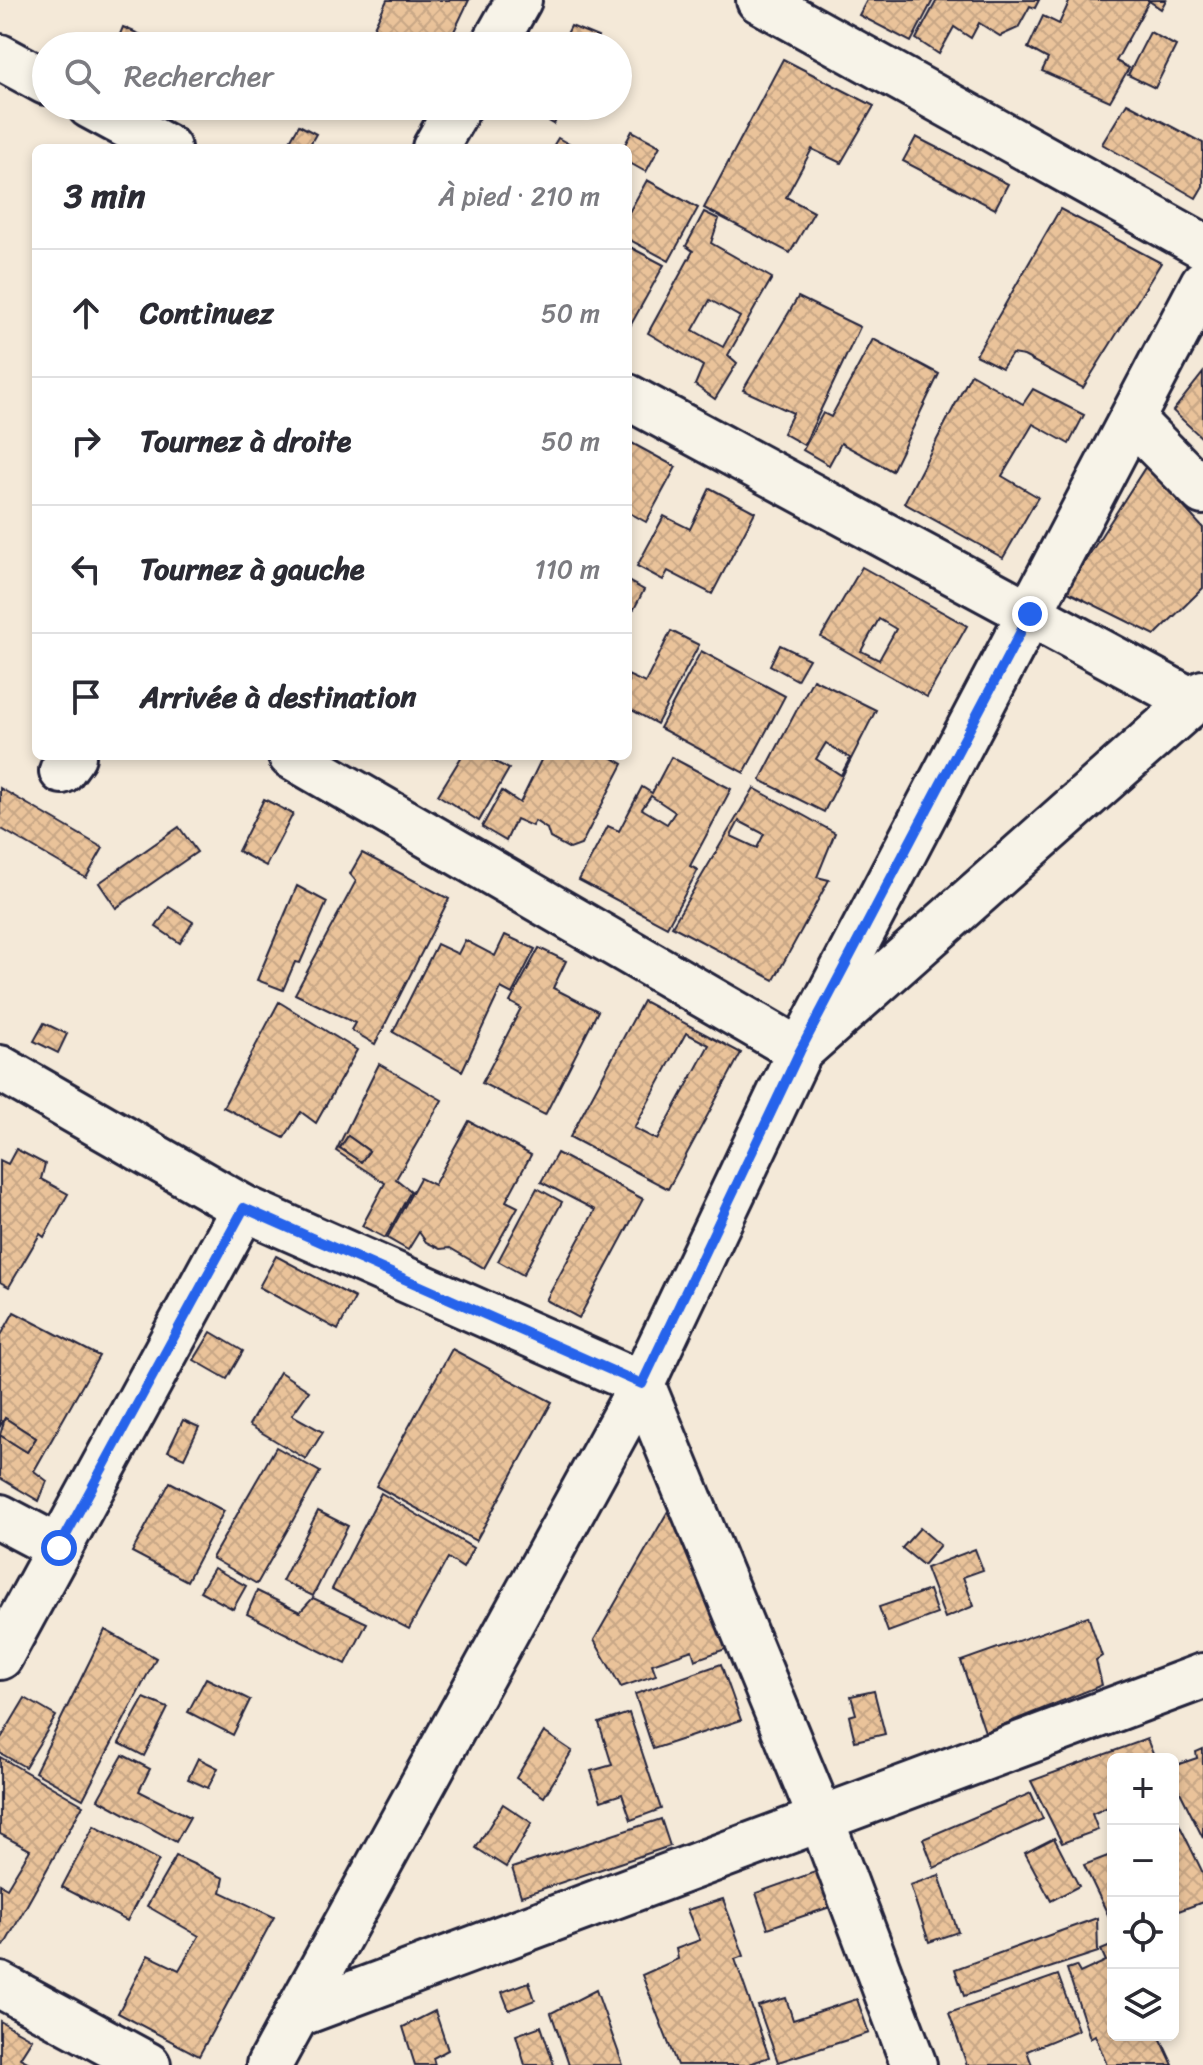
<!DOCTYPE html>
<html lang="fr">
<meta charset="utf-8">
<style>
body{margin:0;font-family:Sriracha,sans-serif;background:#f7f7f7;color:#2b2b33}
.controls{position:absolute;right:24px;bottom:24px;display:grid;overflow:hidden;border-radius:12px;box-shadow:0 4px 12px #0003}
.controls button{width:72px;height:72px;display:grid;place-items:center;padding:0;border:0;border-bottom:2px solid #e1e1e2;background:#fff;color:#2b2b33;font:40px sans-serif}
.stop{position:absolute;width:24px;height:24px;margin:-18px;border:6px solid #2563eb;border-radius:50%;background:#fff}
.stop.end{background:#2563eb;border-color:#fff;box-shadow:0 2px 8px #0008}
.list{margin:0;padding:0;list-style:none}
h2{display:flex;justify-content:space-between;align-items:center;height:104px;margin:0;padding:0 32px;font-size:34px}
h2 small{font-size:26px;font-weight:400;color:#7c7c81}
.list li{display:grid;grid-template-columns:52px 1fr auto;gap:24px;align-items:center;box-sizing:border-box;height:128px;padding:0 32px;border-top:2px solid #e1e1e2}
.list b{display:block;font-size:30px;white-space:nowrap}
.list em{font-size:26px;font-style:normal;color:#7c7c81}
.icon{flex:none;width:44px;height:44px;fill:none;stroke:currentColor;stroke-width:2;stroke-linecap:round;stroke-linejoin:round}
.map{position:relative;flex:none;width:1203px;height:2065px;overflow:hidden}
.search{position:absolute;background:#fff;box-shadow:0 4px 12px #0003;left:32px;top:32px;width:600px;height:88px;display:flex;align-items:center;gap:20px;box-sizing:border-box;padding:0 28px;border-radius:44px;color:#7c7c81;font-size:30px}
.panel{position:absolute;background:#fff;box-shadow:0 4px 12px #0003;left:32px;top:144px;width:600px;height:616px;border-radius:12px}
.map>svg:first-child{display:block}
</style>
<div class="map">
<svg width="1203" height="2065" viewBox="0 0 1203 2065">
<defs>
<pattern id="building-cross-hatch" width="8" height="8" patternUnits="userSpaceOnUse" patternTransform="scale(2)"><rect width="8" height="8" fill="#eac39a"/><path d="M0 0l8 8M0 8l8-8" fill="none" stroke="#c8a786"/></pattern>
</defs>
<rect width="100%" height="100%" fill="#f4e9d8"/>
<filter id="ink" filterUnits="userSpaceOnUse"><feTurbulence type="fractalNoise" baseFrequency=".0125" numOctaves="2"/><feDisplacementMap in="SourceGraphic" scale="16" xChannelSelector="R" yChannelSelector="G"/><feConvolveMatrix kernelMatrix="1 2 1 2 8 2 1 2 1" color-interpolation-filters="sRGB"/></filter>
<g filter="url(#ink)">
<g fill="url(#building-cross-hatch)" stroke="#22223b" stroke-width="2" fill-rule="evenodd">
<path d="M387 0H469L447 46H365Z"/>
<path d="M867 0H933L911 42 859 15Z"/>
<path d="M937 0H1039L1035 8 1030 6 1018 28 1000 36 979 23 971 38 954 27 939 54 916 39Z"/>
<path d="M1070 0H1166L1161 9 1149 1 1116 61 1129 68 1110 101 1042 71 1048 59 1028 48 1043 16 1059 24Z"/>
<path d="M571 26 598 37 594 46H561Z"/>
<path d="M123 27 166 46H115Z"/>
<path d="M1150 32 1176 46 1155 88 1128 75Z"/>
<path d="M783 59 874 106 841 163 812 149 786 197 814 212 790 253 704 208Z"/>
<path d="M1127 103 1203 143V186L1196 198 1102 144Z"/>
<path d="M529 106H563L554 124 528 109Z"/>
<path d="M299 125 316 134 308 148H286Z"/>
<path d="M632 131 660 146 646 172 628 162V148H623Z"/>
<path d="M916 137 1008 184 995 209 903 161Z"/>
<path d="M558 138 576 148H552Z"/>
<path d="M647 180 698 208 669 261 628 239V214Z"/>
<path d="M1060 209 1161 263 1083 388 1024 356 1012 354 1002 368 976 355Z"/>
<path d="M704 212 719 219 711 243 772 278 728 355 737 363 715 399 695 385 703 366 648 333 693 251 686 246ZM710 300 740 317 723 347 693 330Z"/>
<path d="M628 246 664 265 628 330Z"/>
<path d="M798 297 860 327 804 445 783 433 793 413 743 390Z"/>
<path d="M873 339 939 374 892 471 841 443 829 465 803 450 823 413 831 417Z"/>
<path d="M1203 373V439L1173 411Z"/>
<path d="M971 374 1023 404 1033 389 1084 415 1069 444 1033 424 1002 476 1038 497 1003 558 904 503Z"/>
<path d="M628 441 676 467 646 522 628 512Z"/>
<path d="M1146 466 1203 528V588L1155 635 1066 591Z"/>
<path d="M710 488 755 512 712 594 668 571 663 580 637 566 664 516 690 529Z"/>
<path d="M862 567 967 626 927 697 821 637ZM879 619 896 629 879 660 861 651Z"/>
<path d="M628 581 644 590 634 609 628 606Z"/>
<path d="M671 631 699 645 657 724 628 708V675L645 683Z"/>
<path d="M780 645 809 659 797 680 770 665Z"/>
<path d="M701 651 785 696 744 773 660 728Z"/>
<path d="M813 679 876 710 824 812 760 780ZM826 743 850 758 841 775 816 759Z"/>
<path d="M462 756H484L509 769 479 821 438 795Z"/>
<path d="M543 756H609L623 764 581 845 570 849 550 838 547 829 535 821 532 826 516 819 506 841 482 827 502 791 520 803Z"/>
<path d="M671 757 731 789 690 866 698 870 667 927 579 880 608 826 619 831 642 787 652 793ZM651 796 675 812 667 824 642 809Z"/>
<path d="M0 788 103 848 86 878 0 828Z"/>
<path d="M754 788 835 833 817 877 829 880 774 980 672 926ZM739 821 764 834 757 848 731 836Z"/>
<path d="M264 799 293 814 266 866 238 851Z"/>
<path d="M179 827 197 852 116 908 99 883Z"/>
<path d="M362 853 449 899 375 1044 351 1030 355 1023 295 994 356 881 350 874Z"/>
<path d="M297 886 327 902 300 963 295 962 283 990 257 980Z"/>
<path d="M169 907 193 922 180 943 156 927Z"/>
<path d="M505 935 535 949 512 994 501 988 462 1071 393 1032 437 944 458 954 465 940 495 956Z"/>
<path d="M539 948 566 961 553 988 598 1011 545 1115 482 1083 521 1008 510 1002Z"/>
<path d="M643 1001 741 1053 668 1189 570 1137ZM686 1033 709 1045 657 1140 634 1128Z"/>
<path d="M279 1002 357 1050 316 1123 301 1112 284 1138 223 1107Z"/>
<path d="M44 1023 67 1034 58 1053 34 1041Z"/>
<path d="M379 1064 442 1100 396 1179 411 1191 385 1238 362 1226 385 1183 336 1151ZM348 1136 369 1151 361 1162 340 1148Z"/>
<path d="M469 1121 531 1155 506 1201 518 1207 484 1268 450 1248 440 1249 426 1242 419 1232 408 1250 387 1238 420 1178 434 1185Z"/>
<path d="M348 1136 369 1151 361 1162 340 1148Z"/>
<path d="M16 1149 45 1164 41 1179 68 1194 44 1237 40 1234 9 1287 0 1282V1160L8 1164Z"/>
<path d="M557 1153 643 1199 579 1318 546 1300 595 1210 541 1182Z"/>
<path d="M537 1188 562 1202 523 1275 498 1261Z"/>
<path d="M276 1256 355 1298 338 1330 259 1287Z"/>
<path d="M14 1312 99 1356 34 1471 47 1481 39 1501 0 1478V1435L27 1452 36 1438 5 1418 0 1426V1337Z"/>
<path d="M211 1332 243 1351 227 1379 194 1360Z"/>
<path d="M452 1349 552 1402 476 1541 376 1486Z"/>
<path d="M280 1372 309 1391 292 1415 323 1432 306 1459 249 1425Z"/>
<path d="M5 1418 36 1438 27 1452 0 1435Z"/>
<path d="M183 1420 199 1427 184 1458 168 1451Z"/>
<path d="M276 1447 320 1472 257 1584 212 1558Z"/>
<path d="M170 1482 224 1511 187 1581 132 1552Z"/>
<path d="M679 1492 734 1646 695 1660 692 1650 652 1664 656 1675 621 1687 594 1640Z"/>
<path d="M381 1493 473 1548 463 1568 448 1558 409 1629 332 1589Z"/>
<path d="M318 1511 348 1526 313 1596 282 1581Z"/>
<path d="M920 1528 940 1545 923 1565 902 1548Z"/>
<path d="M975 1549 983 1570 963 1577 974 1606 945 1618 926 1568Z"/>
<path d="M214 1568 246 1586 233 1609 200 1591Z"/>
<path d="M929 1590 937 1614 888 1632 879 1607Z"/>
<path d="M257 1591 300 1612 313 1598 367 1623 346 1664 247 1614Z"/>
<path d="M1088 1616 1102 1656 1096 1660 1102 1685 985 1732 961 1661Z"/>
<path d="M105 1630 156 1658 83 1799 35 1772Z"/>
<path d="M721 1664 741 1720 653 1749 635 1694Z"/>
<path d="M206 1678 250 1700 233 1735 188 1712Z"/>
<path d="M874 1691 885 1734 855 1741 849 1716 856 1714 851 1696Z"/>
<path d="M25 1698 56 1716 25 1767 0 1753V1740Z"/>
<path d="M144 1698 168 1708 144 1756 119 1743Z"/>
<path d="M629 1713 661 1809 631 1820 622 1794 601 1801 591 1771 612 1765 599 1723Z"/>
<path d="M544 1732 572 1751 544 1797 516 1778Z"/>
<path d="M1147 1739 1155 1759H1113V1805L1092 1814 1098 1830 1062 1843 1031 1781Z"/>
<path d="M1203 1749V1838L1173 1778V1766L1197 1758 1196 1752Z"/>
<path d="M123 1755 150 1769 139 1791 190 1817 176 1842 98 1799Z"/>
<path d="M0 1757 83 1805 4 1946 0 1944V1884L7 1888 30 1850 0 1834Z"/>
<path d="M198 1758 218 1768 208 1788 188 1779Z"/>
<path d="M1031 1793 1043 1819 934 1868 923 1839Z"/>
<path d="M503 1804 532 1823 506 1867 476 1848Z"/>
<path d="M1173 1812 1203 1873V1902L1173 1913Z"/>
<path d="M661 1819 670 1846 521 1896 512 1868Z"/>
<path d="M94 1826 159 1860 127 1921 62 1887Z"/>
<path d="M1054 1838 1079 1886 1051 1901 1025 1853Z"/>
<path d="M1113 1854V1925L1084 1865Z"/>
<path d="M176 1856 224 1878 221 1892 274 1917 199 2056 118 2013 148 1955 179 1970 199 1936 147 1906Z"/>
<path d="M818 1871 830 1907 768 1928 756 1893Z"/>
<path d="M939 1875 958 1932 929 1942 910 1885Z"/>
<path d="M723 1899 744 1956 735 1959 769 2057 747 2065H677L642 1975 678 1959 676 1949 700 1940 687 1910Z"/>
<path d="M1097 1918 1098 1952 964 1996 955 1969Z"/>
<path d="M1113 1945V2035H1159L1173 2065H1107L1095 2035 1090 2038 1067 1969 1076 1966 1080 1973 1106 1961 1101 1950Z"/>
<path d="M1058 1975 1078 2030 1027 2051 1032 2065H967L949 2013Z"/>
<path d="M529 1982 535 2000 509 2010 502 1992Z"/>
<path d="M596 1990 623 2065H569L551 2013Z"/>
<path d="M786 1998 793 2020 857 1999 869 2033 778 2062 758 2006Z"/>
<path d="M435 2011 448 2050 433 2058 435 2065H415L403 2027Z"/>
<path d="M0 2021 32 2039 20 2058 33 2065H0Z"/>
<path d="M541 2026 554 2065H525L516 2035Z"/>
</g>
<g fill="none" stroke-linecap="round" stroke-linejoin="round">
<defs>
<g id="minor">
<path d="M759 0 1203 246"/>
<path d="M493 46 519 0"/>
<path d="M0 57 46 82"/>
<path d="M90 106 168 148"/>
<path d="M435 148 459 106"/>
<path d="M628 397 1194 702"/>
<path d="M1132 420 1203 492"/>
<path d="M291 756 800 1051 1203 693"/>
<path d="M62 771 73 756"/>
<path d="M0 1068 244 1208 642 1384 820 1816 914 2065"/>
<path d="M0 1517 59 1548"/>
<path d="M0 1657 244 1208"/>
<path d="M0 1985 148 2065"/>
<path d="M296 2015 1203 1676"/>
<path d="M269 2065 642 1384 800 1051 1203 283"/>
</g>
</defs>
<use href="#minor" stroke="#22223b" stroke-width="50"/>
<use href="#minor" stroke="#f7f3e8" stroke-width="44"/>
</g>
</g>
<g fill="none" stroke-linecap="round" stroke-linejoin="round" filter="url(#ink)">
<path stroke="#2563eb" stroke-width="10" d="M59 1548 244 1208 642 1384 800 1051 1030 614"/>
</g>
</svg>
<div class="controls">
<button>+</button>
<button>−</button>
<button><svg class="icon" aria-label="locate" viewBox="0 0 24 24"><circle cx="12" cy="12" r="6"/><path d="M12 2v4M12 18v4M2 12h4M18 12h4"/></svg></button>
<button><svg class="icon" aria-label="layers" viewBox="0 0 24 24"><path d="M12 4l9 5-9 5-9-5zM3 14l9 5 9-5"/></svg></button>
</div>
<div class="stop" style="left:59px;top:1548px"></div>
<div class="stop end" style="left:1030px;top:614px"></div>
<div class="search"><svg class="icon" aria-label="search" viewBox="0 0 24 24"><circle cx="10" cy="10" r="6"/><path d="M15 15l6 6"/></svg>Rechercher</div>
<section class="panel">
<h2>3 min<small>À pied · 210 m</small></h2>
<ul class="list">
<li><svg class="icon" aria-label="ahead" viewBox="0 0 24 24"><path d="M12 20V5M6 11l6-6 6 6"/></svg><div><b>Continuez</b></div><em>50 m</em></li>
<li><svg class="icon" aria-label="right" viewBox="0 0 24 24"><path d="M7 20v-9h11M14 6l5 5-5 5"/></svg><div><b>Tournez à droite</b></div><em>50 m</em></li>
<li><svg class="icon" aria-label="left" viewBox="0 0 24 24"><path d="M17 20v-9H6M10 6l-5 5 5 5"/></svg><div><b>Tournez à gauche</b></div><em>110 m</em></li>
<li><svg class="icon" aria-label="arrive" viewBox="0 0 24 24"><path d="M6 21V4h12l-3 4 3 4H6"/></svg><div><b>Arrivée à destination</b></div></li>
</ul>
</section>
</div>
